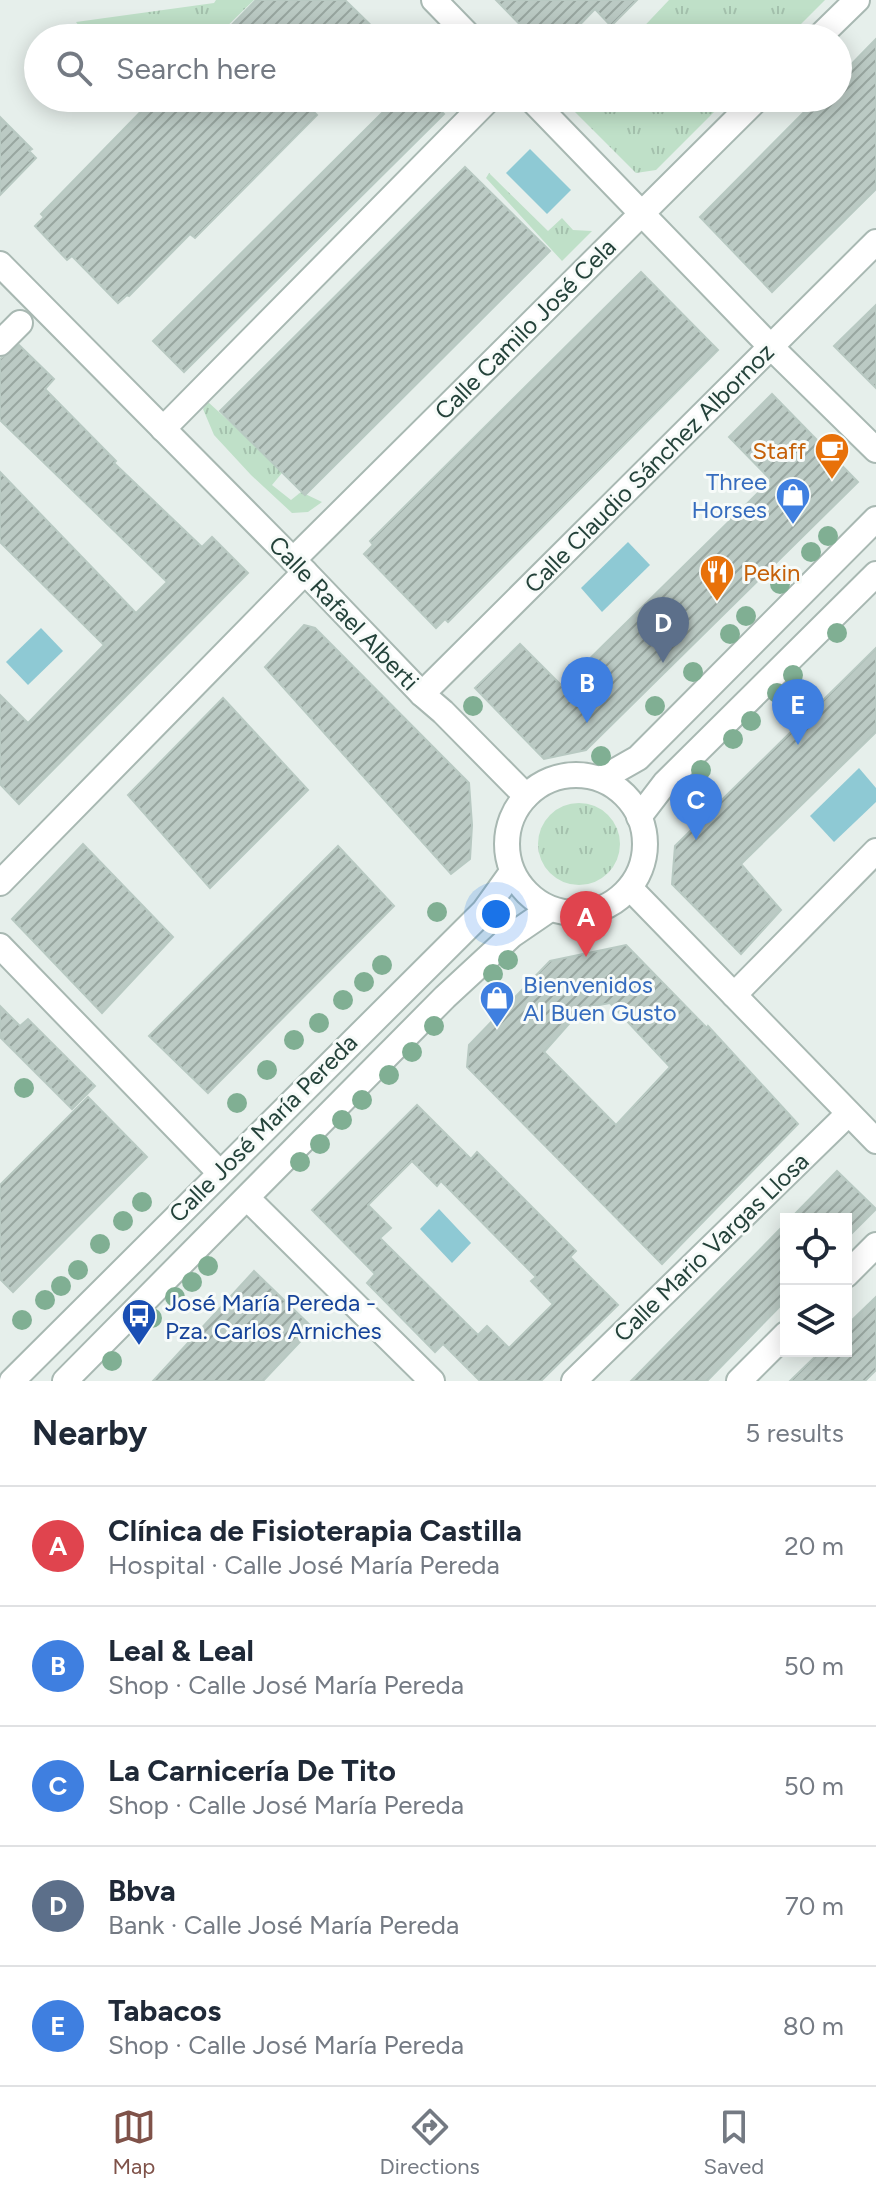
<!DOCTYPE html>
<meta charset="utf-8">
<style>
body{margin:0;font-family:Figtree,sans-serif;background:#f2f2f3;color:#1f2937}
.controls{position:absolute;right:24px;bottom:24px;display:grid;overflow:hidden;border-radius:0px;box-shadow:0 4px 20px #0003}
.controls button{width:72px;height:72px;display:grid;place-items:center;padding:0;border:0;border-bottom:2px solid #e0e1e3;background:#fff;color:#1f2937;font:40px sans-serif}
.you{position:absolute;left:496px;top:914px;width:28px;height:28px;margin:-20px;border:6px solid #fff;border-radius:50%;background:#1a73e8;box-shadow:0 0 0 12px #1a73e833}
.badge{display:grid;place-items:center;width:52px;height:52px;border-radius:50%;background:#7f5249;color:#fff;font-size:26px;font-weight:700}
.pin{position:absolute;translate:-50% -66px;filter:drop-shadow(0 2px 4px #0008)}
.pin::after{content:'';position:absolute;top:42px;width:28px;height:24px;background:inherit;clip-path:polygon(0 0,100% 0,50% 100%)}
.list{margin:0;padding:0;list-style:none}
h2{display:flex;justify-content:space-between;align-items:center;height:104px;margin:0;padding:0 32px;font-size:34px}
h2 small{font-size:26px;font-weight:400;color:#747a83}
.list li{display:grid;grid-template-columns:52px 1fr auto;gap:24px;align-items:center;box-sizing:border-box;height:120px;padding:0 32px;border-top:2px solid #e0e1e3}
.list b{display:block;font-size:30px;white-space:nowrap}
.list p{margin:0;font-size:26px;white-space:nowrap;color:#747a83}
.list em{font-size:26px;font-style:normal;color:#747a83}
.icon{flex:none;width:44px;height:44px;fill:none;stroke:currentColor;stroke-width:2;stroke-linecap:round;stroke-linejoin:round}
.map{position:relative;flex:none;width:876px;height:1381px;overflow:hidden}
.search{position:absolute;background:#fff;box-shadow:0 4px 20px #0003;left:24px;right:24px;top:24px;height:88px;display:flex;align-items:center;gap:20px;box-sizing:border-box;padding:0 28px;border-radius:44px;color:#747a83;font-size:30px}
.sheet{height:704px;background:#fff}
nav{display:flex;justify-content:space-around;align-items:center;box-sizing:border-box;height:112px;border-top:2px solid #e0e1e3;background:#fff;font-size:22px;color:#747a83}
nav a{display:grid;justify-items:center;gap:4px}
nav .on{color:#7f5249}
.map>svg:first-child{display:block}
</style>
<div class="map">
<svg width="876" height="1381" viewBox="0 0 876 1381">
<defs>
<pattern id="grass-tufts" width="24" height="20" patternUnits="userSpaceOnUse" patternTransform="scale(2)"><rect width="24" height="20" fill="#bfe0c8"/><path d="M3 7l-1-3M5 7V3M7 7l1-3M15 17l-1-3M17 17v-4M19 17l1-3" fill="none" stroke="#a4c1ad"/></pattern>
<pattern id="building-hatch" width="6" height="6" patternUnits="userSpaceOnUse" patternTransform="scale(2)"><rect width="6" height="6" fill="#bbcac4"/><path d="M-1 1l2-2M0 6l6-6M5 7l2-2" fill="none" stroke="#98a6a0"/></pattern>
</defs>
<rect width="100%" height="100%" fill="#e6efeb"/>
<g fill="url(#grass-tufts)">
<path d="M216 0H254L215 38H88L76 22 214 3Z"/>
<path d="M669 0H825L787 38H633Z"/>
<path d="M575 98H728L656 170 636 173 568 105Z"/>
<path d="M489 173 548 231 562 218 573 230 592 231 562 261 486 178Z"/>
<path d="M497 199 519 220 274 464 282 473 272 485 291 500 301 492 322 502 308 512 292 513 251 475 214 435 203 409 208 402 252 442Z"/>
<circle cx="579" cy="844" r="41"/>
</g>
<g fill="#8ec9d4">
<path d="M530 149 571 190 547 214 506 173Z"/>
<path d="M628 542 650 565 602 612 581 588Z"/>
<path d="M41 628 63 651 28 685 6 662Z"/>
<path d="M859 768 876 788V802L834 842 810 816Z"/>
<path d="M439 1209 471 1243 452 1263 420 1229Z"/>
</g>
<g fill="url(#building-hatch)" stroke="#b8c9c2" stroke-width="2" fill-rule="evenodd">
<path d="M256 0H345L384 38H219Z"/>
<path d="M496 0H637L611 26 595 9 567 38H533Z"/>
<path d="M876 39V189L772 292 700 217 818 98H838V78Z"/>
<path d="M154 98H327L314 112 317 115 195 238 190 234 129 296 127 295 118 303 72 256 67 260 35 226 44 217 41 214Z"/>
<path d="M397 98H428L444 114 184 372 153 341Z"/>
<path d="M0 117 32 149 29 151 36 158 0 195Z"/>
<path d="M465 167 550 251 305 495 220 411Z"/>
<path d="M641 272 718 350 448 622 445 619 436 628 364 554 373 545 370 541Z"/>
<path d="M876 305V388L834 346Z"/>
<path d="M19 345 54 379 45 389 116 461 114 463 202 547 212 537 248 573 19 804 0 784V695L28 723 104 645 0 542V472L136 613 167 582 0 420V359Z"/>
<path d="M772 394 858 482 586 750 544 759 475 688 520 644 562 686 771 480 729 437Z"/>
<path d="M304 625 315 628 469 783 472 825 470 859 451 874 265 667Z"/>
<path d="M876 648V732L741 864 781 910 741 954 672 884 675 846Z"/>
<path d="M223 698 308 790 210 888 128 795Z"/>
<path d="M83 844 173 937 102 1013 12 919Z"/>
<path d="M338 846 394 906 208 1093 149 1036Z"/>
<path d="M626 945 707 1028 708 1026 798 1124 662 1264 467 1067 469 1045 550 961ZM610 1003 670 1067 616 1125 544 1052 583 1008Z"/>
<path d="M0 1006 20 1026 28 1019 95 1086 72 1109 0 1037Z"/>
<path d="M88 1097 147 1157 13 1292 0 1279V1185Z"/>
<path d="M417 1105 471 1159 477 1152 576 1251 570 1257 618 1305 541 1381H480L443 1344 435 1352 367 1283 375 1274 312 1210ZM412 1161 437 1186 441 1181 536 1277 531 1281 553 1304 509 1348 487 1326 478 1335 380 1238 391 1228 368 1205Z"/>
<path d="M837 1171 876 1209 846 1239V1219H790Z"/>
<path d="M786 1223V1300L707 1381H631Z"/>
<path d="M254 1271 313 1328 263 1381H153Z"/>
<path d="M876 1297V1370L865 1381H790L821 1351H846V1326Z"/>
</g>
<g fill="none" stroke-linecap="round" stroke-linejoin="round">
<defs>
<g id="minor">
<path d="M434 0 471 38"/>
<path d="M818 38 857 0"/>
<path d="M530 98 770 346 876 450"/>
<path d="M0 264 305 572 422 694 443 712 526 796"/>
<path d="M0 343 20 323"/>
<path d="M163 429 490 98"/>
<path d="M293 560 758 98"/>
<path d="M422 694 876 242"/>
<circle cx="576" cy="844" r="69"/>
<path d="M601 779 638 758 876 519"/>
<path d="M639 817 665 783 876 574"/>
<path d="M0 883 305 572"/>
<path d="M630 888 876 1141"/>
<path d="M0 946 219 1172"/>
<path d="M734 995 876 851"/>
<path d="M248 1199 432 1381"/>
<path d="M846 1275 876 1245"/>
<path d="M12 1381 484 911 512 872"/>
<path d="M65 1381 445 997 512 935 550 909"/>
<path d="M574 1381 848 1114"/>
<path d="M739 1381 786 1334"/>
</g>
</defs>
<use href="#minor" stroke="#a8b8b2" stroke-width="28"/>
<use href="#minor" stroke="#fff" stroke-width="24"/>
</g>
<g fill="#80af93">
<circle cx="828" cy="536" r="10"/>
<circle cx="811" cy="552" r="10"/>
<circle cx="780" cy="584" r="10"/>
<circle cx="746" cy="616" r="10"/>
<circle cx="837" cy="633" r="10"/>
<circle cx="730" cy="634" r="10"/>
<circle cx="693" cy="672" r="10"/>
<circle cx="793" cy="675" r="10"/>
<circle cx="777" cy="693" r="10"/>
<circle cx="473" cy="706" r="10"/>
<circle cx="655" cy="706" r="10"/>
<circle cx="751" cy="721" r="10"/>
<circle cx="733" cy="739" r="10"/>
<circle cx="601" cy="756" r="10"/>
<circle cx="701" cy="770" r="10"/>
<circle cx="437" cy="912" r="10"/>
<circle cx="508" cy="960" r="10"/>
<circle cx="382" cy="965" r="10"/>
<circle cx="493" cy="974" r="10"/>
<circle cx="364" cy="982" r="10"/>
<circle cx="343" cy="1000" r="10"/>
<circle cx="319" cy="1023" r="10"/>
<circle cx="434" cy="1026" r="10"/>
<circle cx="294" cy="1040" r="10"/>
<circle cx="412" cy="1052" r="10"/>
<circle cx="267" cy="1070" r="10"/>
<circle cx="389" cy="1075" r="10"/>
<circle cx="24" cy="1088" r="10"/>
<circle cx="362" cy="1100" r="10"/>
<circle cx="237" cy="1103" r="10"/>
<circle cx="342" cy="1120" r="10"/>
<circle cx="320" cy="1144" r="10"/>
<circle cx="300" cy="1162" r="10"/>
<circle cx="142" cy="1202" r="10"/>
<circle cx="123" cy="1221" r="10"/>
<circle cx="100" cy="1244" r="10"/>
<circle cx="208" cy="1266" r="10"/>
<circle cx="78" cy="1270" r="10"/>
<circle cx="192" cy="1282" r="10"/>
<circle cx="61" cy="1286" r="10"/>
<circle cx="175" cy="1297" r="10"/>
<circle cx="45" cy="1300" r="10"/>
<circle cx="152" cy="1318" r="10"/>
<circle cx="22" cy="1320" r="10"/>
<circle cx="112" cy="1361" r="10"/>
</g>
<defs>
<symbol id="cafe-pin" viewBox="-11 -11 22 30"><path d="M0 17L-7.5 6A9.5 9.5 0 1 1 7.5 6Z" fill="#e8710a" stroke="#f7fbf9"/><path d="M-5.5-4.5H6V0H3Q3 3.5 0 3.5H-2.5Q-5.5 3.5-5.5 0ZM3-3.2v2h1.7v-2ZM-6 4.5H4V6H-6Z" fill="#fff"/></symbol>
<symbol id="shop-pin" viewBox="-11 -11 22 30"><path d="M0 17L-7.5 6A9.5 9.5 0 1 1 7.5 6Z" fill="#3f7fe0" stroke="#f7fbf9"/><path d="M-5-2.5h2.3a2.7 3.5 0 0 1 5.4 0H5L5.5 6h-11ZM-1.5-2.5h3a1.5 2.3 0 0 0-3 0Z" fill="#fff"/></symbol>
<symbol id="restaurant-pin" viewBox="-11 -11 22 30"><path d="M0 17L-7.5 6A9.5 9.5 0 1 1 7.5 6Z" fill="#e8710a" stroke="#f7fbf9"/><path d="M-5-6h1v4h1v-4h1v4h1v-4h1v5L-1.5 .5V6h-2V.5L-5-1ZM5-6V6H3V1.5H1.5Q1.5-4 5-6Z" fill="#fff"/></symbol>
<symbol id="bus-pin" viewBox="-11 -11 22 30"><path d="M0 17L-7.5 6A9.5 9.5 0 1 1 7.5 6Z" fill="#1a4fb4" stroke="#f7fbf9"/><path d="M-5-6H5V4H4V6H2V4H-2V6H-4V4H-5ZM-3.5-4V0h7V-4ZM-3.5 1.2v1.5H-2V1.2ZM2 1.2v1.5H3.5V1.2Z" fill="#fff"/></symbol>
</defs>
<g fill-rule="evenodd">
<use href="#cafe-pin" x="812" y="430" width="40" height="54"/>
<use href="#shop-pin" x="773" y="475" width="40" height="54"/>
<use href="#restaurant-pin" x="697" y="552" width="40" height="54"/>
<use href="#shop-pin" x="477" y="978" width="40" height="54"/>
<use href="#bus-pin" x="119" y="1296" width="40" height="54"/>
</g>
<g text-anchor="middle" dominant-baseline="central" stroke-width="6" stroke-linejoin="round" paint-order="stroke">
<g font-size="24" fill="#24423a" stroke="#f7fbf9">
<text transform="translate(525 329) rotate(-45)">Calle Camilo José Cela</text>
<text transform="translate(649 468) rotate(-45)">Calle Claudio Sánchez Albornoz</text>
<text transform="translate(344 613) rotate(46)">Calle Rafael Alberti</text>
<text transform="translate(263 1128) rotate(-45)">Calle José María Pereda</text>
<text transform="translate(711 1247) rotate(-44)">Calle Mario Vargas Llosa</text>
</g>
<g font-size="24" fill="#c56008" stroke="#f7fbf9" text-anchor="end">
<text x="806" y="450">Staff</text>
<text x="743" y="572" text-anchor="start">Pekin</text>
</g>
<g font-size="24" fill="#366cbe" stroke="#f7fbf9" text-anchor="end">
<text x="767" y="481">Three<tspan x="767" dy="28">Horses</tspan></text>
<text x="523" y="984" text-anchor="start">Bienvenidos<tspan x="523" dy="28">Al Buen Gusto</tspan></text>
</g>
<g font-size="24" fill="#164399" stroke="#f7fbf9" text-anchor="start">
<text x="165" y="1302">José María Pereda -<tspan x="165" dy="28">Pza. Carlos Arniches</tspan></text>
</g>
</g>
</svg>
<div class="controls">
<button><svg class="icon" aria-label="locate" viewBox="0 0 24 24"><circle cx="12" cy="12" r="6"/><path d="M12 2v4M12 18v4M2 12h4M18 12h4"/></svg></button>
<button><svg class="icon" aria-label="layers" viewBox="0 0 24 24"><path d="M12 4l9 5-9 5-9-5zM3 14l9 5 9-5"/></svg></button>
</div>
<div class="you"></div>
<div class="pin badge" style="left:586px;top:957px;background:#e0444e">A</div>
<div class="pin badge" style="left:587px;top:723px;background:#3f7fe0">B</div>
<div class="pin badge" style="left:696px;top:840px;background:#3f7fe0">C</div>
<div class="pin badge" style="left:663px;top:663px;background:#5c6f8a">D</div>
<div class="pin badge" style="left:798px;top:745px;background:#3f7fe0">E</div>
<div class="search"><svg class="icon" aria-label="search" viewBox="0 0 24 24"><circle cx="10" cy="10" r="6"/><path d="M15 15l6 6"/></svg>Search here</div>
</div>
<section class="sheet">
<h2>Nearby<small>5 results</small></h2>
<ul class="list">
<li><span class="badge" style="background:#e0444e">A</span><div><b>Clínica de Fisioterapia Castilla</b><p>Hospital · Calle José María Pereda</p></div><em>20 m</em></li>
<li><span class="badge" style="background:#3f7fe0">B</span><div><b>Leal &amp; Leal</b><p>Shop · Calle José María Pereda</p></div><em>50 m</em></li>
<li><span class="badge" style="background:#3f7fe0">C</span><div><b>La Carnicería De Tito</b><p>Shop · Calle José María Pereda</p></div><em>50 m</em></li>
<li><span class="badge" style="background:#5c6f8a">D</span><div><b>Bbva</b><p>Bank · Calle José María Pereda</p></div><em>70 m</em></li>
<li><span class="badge" style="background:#3f7fe0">E</span><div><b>Tabacos</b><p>Shop · Calle José María Pereda</p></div><em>80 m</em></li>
</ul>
</section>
<nav>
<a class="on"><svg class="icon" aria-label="map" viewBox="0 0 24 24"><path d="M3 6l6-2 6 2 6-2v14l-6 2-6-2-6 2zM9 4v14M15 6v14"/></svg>Map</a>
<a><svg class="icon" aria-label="directions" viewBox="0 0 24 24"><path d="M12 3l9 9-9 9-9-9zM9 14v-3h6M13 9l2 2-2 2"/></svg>Directions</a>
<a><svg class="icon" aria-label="saved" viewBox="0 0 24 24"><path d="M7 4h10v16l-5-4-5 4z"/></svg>Saved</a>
</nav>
